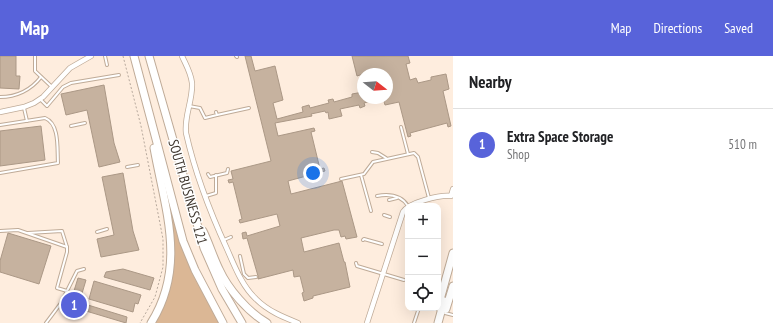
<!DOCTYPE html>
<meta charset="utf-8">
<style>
body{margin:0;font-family:"PT Sans Narrow",sans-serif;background:#f2f2f2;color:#202124}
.controls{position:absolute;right:12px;bottom:12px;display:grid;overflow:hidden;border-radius:8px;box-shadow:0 4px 16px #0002}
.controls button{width:36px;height:36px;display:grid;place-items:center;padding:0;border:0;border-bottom:1px solid #e0e0e0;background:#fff;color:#202124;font:20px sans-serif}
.compass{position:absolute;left:357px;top:12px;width:36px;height:36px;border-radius:50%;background:#fff;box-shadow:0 4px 16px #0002;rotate:107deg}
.you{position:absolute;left:313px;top:117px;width:14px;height:14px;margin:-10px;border:3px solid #fff;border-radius:50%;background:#1a73e8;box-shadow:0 0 0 6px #1a73e833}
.badge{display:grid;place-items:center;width:26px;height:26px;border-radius:50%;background:#5863da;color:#fff;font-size:13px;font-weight:700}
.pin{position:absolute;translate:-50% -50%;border:2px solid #fff;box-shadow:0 1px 4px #0006}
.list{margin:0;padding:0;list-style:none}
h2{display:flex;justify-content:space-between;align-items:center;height:52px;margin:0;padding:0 16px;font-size:17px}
h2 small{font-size:13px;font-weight:400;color:#757577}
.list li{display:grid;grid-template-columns:26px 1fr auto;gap:12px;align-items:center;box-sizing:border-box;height:72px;padding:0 16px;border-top:1px solid #e0e0e0}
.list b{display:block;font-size:15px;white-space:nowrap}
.list p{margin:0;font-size:13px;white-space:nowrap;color:#757577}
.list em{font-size:13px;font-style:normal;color:#757577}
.icon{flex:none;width:22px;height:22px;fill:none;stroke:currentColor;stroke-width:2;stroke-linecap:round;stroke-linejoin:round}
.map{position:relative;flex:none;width:453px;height:267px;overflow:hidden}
header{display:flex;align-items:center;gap:24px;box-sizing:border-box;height:56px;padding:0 20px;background:#5863da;color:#fff}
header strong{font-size:19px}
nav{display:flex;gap:22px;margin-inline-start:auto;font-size:14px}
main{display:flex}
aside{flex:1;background:#fff}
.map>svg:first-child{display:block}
</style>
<header>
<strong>Map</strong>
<nav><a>Map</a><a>Directions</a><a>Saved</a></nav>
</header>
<main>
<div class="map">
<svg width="453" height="267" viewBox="0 0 453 267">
<rect width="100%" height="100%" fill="#feedde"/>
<path fill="#dbb795" d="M160 110C174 166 189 218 220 267H153L171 219Z"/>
<g fill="#c6b29f" stroke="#ab9886">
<path d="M0 0H16V20H20L19 33 0 32Z"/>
<path d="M245 0H251L255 15 275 10 283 44 273 47 277 63 303 56 302 51 309 49 310 52 329 47 328 44 333 43 334 46 352 41V38L363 36V42H381L364 47 365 50 360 52 359 49 340 53 342 60 329 63 328 56 326 57 325 55 311 58 312 60 275 67 278 80 314 72 315 75 311 76 320 113 324 112 325 115 288 125 291 138 342 125 357 181 346 183 345 180 341 181 339 174H334L301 182 304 196 339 187 344 206H345L350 231 313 240V242L304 245 302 237 304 236 300 220 294 221 293 214 258 223V220L247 182 243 183 242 177 246 176 247 180 280 170 277 158 240 167 239 164 242 163 233 126 229 127 228 124 233 123 231 115 271 105Z"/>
<path d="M352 0H408L410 7 406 8 410 24 416 22 418 27 431 24V21L446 18 449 33 443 35 451 70 448 71 447 67 410 77 411 80 408 81 399 46 385 49 383 42H387V18H363L357 20Z"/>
<path d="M104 29 114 87 120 106 99 111 87 54 66 59 61 38Z"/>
<path d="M41 70 45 104 0 110V75Z"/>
<path d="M123 117 133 175 139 194 101 201 97 183 114 179 102 121Z"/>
<path d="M8 177 51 190 39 228 0 216V205Z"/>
<path d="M123 213 154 222 150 234 104 221 106 216Z"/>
<path d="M78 222 86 224 77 254 69 251Z"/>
<path d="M94 225 141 239 138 248 135 247 133 256 89 243Z"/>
<path d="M88 249 127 261 126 267 86 255Z"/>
</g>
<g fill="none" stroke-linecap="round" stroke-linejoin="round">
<defs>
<g id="service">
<path d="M35 0V15L52 31"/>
<path d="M105 0 107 9"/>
<path d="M236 0 237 1"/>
<path d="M0 41C16 41 31 34 41 21"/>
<path d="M41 44 47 50 63 31 71 27 119 19"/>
<path d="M189 50 200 52 205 62 217 59 216 56"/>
<path d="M24 52 27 65"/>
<path d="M217 59 249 52"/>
<path d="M0 69 45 62C60 68 57 93 58 107L0 117"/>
<path d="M71 70 85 67"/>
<path d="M401 71 408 98"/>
<path d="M372 96 378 97 386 102"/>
<path d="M127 111 138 109"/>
<path d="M208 118 210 121 227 117 228 113"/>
<path d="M361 119 371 155"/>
<path d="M341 123 364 118 373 106 414 97 418 101 429 142"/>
<path d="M206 140 216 137V119"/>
<path d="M377 140C388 138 401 139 408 150"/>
<path d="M389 144 397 142"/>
<path d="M384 159 390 161"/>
<path d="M0 175 18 174 67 191V196L57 232 67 235"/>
<path d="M97 176 107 173"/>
<path d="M28 177 62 175 67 191"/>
<path d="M224 184 231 181"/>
<path d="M363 184 364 183 382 188"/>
<path d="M240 200 244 218 248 222 256 221"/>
<path d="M356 207 357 210 404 224"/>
<path d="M445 257 453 259"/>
<path d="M46 267 61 247 77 215 84 213"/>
<path d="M414 267 419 252"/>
</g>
<g id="minor">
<path d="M182 0C186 9 191 17 192 27 193 44 184 60 186 77 195 117 210 156 227 193 235 211 242 230 256 243 268 255 283 261 298 267"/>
<path d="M0 56 24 51 34 47 43 41 70 12 91 0"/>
<path d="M367 267 403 156C409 146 440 139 451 140L453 133"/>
</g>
<g id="primary">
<path d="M134 0 183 185 195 214 223 267"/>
<path d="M149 0 204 192 222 233 242 267"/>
<path d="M203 175C209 187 213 201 219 213 228 233 248 256 267 267"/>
<path d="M438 251 453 197"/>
<path d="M446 253 453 230"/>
<path d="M151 267C187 210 165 153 154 92"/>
<path d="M438 267 444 245"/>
</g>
</defs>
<use href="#service" stroke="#bfab98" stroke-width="4"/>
<use href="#minor" stroke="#bfab98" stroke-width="6"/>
<use href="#primary" stroke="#bfab98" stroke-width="9"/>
<path stroke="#b7a99d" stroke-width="1" stroke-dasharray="2 2" stroke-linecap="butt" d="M123 0 141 70 163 183V211L155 241 140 267"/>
<use href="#service" stroke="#fff" stroke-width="2"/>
<use href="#minor" stroke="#fff" stroke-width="4.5"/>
<use href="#primary" stroke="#fff" stroke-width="7"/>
</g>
<g text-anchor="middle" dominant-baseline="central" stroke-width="3" stroke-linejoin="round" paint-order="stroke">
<g font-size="14" fill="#3f372f" stroke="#fefefe">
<text transform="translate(188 136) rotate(74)">SOUTH BUSINESS 121</text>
</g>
</g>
</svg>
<div class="controls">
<button>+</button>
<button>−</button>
<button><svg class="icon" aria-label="locate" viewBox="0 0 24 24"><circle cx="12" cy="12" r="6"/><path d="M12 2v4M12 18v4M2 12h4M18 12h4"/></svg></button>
</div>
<svg class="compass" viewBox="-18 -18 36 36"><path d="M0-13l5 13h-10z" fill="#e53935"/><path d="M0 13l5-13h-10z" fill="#757577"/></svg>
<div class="you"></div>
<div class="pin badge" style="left:74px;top:249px">1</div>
</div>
<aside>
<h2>Nearby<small></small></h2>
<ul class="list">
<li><span class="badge">1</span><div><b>Extra Space Storage</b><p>Shop</p></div><em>510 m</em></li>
</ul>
</aside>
</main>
